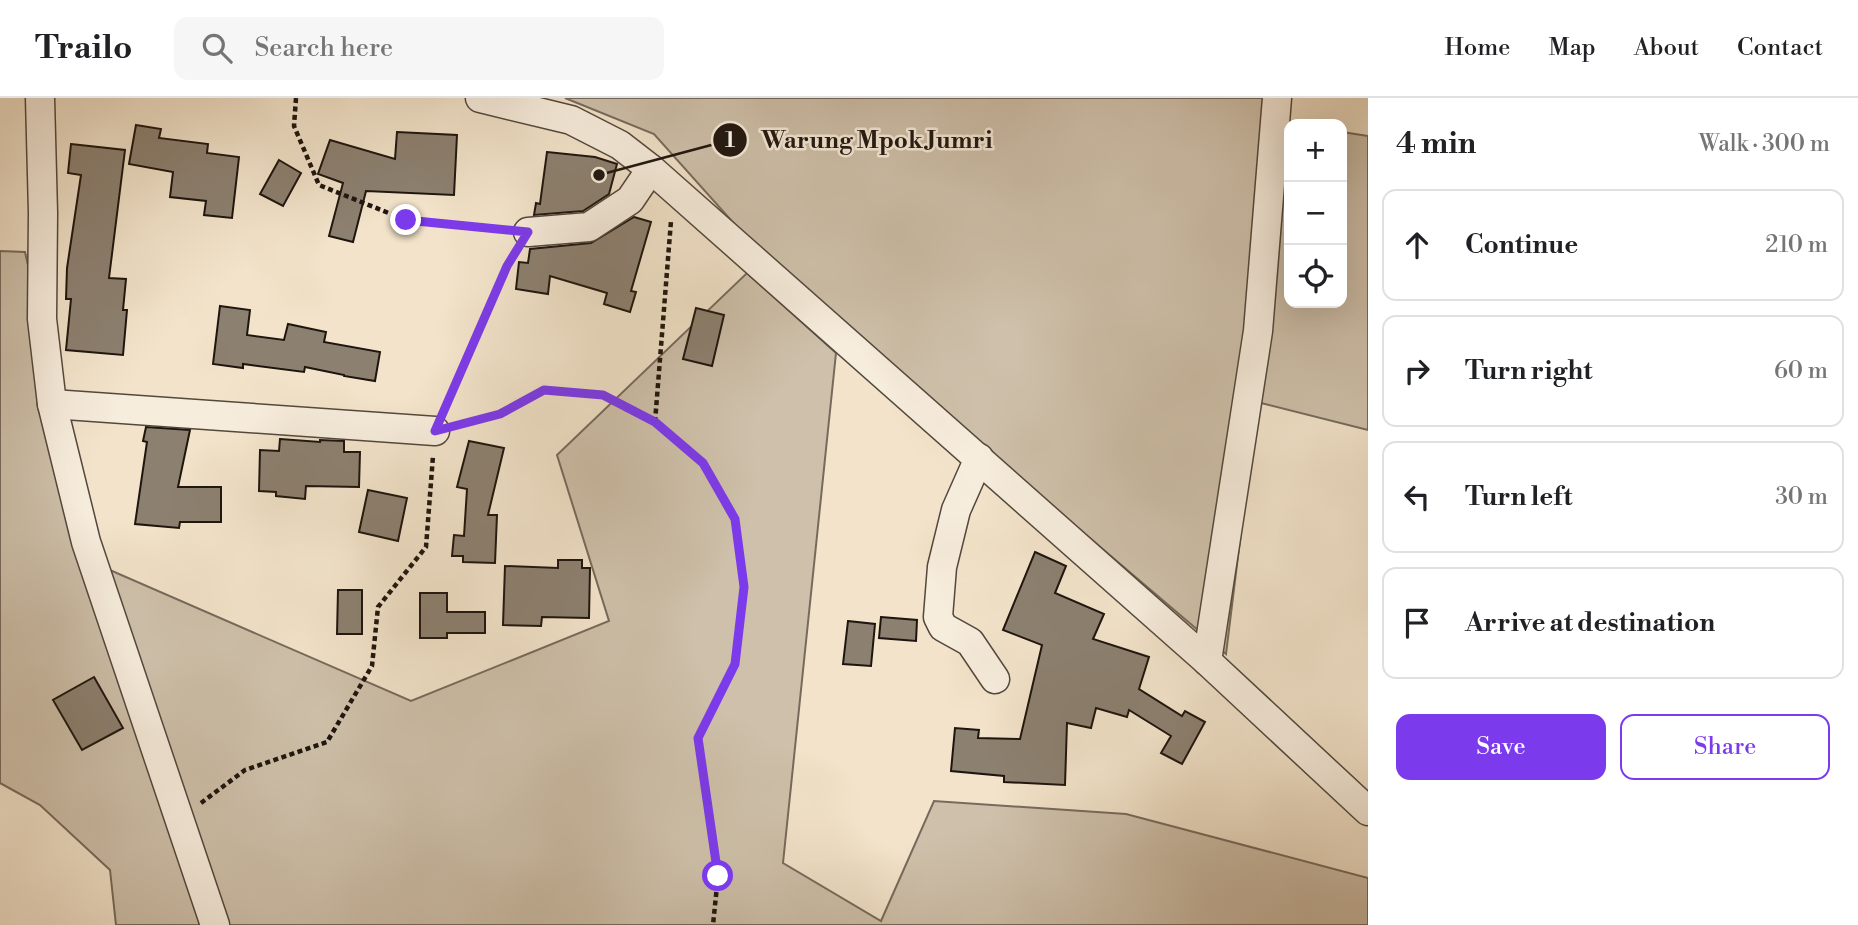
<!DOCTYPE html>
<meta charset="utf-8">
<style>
body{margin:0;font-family:"Libre Bodoni",serif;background:#f6f6f6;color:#202124}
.controls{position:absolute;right:21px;top:21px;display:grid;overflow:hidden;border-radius:14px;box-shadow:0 7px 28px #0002}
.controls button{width:63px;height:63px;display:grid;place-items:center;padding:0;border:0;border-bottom:2px solid #e0e0e0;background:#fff;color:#202124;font:35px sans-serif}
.stop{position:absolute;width:21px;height:21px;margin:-16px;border:5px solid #7c3aed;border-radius:50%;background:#fff}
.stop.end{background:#7c3aed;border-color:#fff;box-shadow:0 2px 7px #0008}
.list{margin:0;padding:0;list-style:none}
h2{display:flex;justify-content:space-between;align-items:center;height:91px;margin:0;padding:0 28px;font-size:30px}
h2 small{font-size:23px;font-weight:400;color:#757577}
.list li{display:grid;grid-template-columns:46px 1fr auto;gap:21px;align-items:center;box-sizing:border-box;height:112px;margin:0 14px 14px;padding:0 14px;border:2px solid #e0e0e0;border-radius:14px}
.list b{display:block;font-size:26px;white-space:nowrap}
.list em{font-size:23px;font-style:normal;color:#757577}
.actions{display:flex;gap:14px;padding:21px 28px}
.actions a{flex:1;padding:16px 0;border:2px solid #7c3aed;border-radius:14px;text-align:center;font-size:24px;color:#7c3aed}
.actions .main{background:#7c3aed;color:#fff}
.icon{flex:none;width:38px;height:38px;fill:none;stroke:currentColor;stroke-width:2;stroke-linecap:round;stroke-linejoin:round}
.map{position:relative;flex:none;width:1368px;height:827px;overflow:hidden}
header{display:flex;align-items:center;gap:42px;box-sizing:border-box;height:98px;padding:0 35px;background:#fff;border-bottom:2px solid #e0e0e0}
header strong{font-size:33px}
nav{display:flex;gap:38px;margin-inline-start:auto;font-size:24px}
.search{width:490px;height:63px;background:#f6f6f6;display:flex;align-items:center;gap:18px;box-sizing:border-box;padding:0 24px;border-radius:14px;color:#757577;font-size:26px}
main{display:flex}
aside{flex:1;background:#fff}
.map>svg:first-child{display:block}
</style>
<header>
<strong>Trailo</strong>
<div class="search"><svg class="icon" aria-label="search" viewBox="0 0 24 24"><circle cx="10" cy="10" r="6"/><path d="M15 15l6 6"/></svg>Search here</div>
<nav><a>Home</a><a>Map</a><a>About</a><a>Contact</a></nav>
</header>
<main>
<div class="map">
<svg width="1368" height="827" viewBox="0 0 1368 827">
<rect width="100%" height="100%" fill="#f2e3ca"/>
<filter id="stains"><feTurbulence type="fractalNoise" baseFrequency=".00286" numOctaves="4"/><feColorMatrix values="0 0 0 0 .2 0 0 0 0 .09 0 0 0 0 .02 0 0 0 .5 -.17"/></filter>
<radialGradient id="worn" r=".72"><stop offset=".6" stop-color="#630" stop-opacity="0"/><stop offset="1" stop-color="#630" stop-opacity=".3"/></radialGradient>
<g fill="#cec0aa" stroke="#766a5c" stroke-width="2">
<path d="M565 0H1277L1276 25 1289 27V205H1342V34L1368 38V332L1257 304 1226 556 838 226 764 159 654 36Z"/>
<path d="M0 153 25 154 96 466 411 603 609 523 557 357 747 175 836 255 783 765 881 823 934 703 1126 716 1368 780V827H116L110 772 40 707 0 685Z"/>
</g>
<g fill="#8c8070" stroke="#1e150e" stroke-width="2">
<path d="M136 27 161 31 159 40 208 46 207 55 239 59 232 120 204 117 206 103 170 99 173 74 129 66Z"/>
<path d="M397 34 457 37 454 97 366 93 353 144 329 138 343 85 318 76 330 42 395 61Z"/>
<path d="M71 46 125 52 109 180 126 181 123 212H127L123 257 66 252 71 201H66L67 170 81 77 68 75Z"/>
<path d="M547 54 595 59 617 66 609 96 583 113 534 117 536 105 540 106Z"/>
<path d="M279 62 301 75 283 108 260 96Z"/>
<path d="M634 119 651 124 631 193 636 194 630 214 604 206 607 195 550 178 548 196 516 191 519 164 528 165 530 151 591 145Z"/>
<path d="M220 208 250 212 247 237 284 242 288 226 326 234 324 244 380 254 375 283 344 278V277L305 269 304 274 243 266V270L213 266Z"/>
<path d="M696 210 724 217 712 268 683 261Z"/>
<path d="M146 329 190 332 178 389H221V424H180L179 430 135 426 147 344 143 343Z"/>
<path d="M280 341 320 344V342L344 343V354H360L359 389 306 388 305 401 276 398V394L259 393 260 352 279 353Z"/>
<path d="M469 343 504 350 488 417H497L495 465 463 464V458H452L454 437 464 438 467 391 457 389Z"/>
<path d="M368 392 407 400 398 443 359 434Z"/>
<path d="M1035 454 1066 468 1055 495 1104 516 1093 541 1149 559 1139 591 1182 618 1185 613 1205 624 1182 666 1161 655 1171 638 1129 612 1127 619 1096 610 1091 630 1067 625 1065 687 1004 684V678L951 673 955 630 979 632 978 640 1020 641 1042 547 1003 532Z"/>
<path d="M558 462H582V470H590L589 520 542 519 541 528 503 527 505 468 558 470Z"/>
<path d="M338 492H362V536H337Z"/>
<path d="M420 495H447V514H485V535H447V540H420Z"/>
<path d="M881 519 917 522 916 543 879 540Z"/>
<path d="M848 523 875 526 871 568 843 566Z"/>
<path d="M94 579 123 630 82 652 53 602Z"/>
</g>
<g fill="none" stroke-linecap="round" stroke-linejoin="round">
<defs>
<g id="minor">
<path d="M40 0 43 115 42 221 52 306 86 444 215 827"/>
<path d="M480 0 571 22 620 47 651 71 1207 563 1368 713"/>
<path d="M528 134 589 129 630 102 651 71"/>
<path d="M52 306 435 333"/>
<path d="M979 360 956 412 942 469 938 519 943 529 970 544 995 581"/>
<path d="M1207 563 1258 233 1277 0"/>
</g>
</defs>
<use href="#minor" stroke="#53483d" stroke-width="31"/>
<g stroke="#1e150e" stroke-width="4.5" stroke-dasharray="5 3.5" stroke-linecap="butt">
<path d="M296 0 294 28 319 87 406 122 506 132"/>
<path d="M444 313 507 168 515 155"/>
<path d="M655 324 671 123"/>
<path d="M459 327 500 316 544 292 603 297 655 324 703 365 735 421 745 489 735 566 698 641 718 778 713 827"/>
<path d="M201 705 245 672 327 644 372 568 378 509 426 449 433 358"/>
</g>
<use href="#minor" stroke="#f7eddd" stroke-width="28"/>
</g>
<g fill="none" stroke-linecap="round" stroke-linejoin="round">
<path stroke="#7c3aed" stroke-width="9" d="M406 122 528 134 507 168 435 333 500 316 544 292 603 297 655 324 703 365 735 421 744 489 735 566 698 640 718 778"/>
</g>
<path fill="none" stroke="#1e150e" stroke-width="2.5" d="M599 77L730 42"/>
<g fill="#1e150e" stroke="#f7eddd" stroke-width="2.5">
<circle cx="599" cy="77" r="7"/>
<circle cx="730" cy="42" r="18"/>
</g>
<g font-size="21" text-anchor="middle" font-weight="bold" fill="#fff">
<text x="730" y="49">1</text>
</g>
<g font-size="24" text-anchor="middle" font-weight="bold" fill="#1e150e" stroke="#f7eddd" stroke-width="5" stroke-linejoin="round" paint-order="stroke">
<text x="877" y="50">Warung Mpok Jumri</text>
</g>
<rect width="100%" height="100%" filter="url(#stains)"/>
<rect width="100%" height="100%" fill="url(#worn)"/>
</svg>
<div class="controls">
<button>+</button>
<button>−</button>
<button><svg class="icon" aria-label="locate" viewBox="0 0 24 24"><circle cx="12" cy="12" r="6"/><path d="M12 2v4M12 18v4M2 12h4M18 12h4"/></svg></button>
</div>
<div class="stop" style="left:718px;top:778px"></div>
<div class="stop end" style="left:406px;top:122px"></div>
</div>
<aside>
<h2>4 min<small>Walk · 300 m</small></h2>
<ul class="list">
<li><svg class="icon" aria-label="ahead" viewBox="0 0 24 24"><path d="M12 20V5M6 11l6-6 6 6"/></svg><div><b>Continue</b></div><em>210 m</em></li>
<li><svg class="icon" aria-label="right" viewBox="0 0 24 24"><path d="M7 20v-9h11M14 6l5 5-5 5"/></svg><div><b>Turn right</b></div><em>60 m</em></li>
<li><svg class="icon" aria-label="left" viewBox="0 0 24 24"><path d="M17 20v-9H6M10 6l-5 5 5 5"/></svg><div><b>Turn left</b></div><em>30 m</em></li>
<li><svg class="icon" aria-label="arrive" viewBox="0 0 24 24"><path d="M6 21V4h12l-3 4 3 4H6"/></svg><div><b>Arrive at destination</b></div></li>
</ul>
<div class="actions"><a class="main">Save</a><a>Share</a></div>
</aside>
</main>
